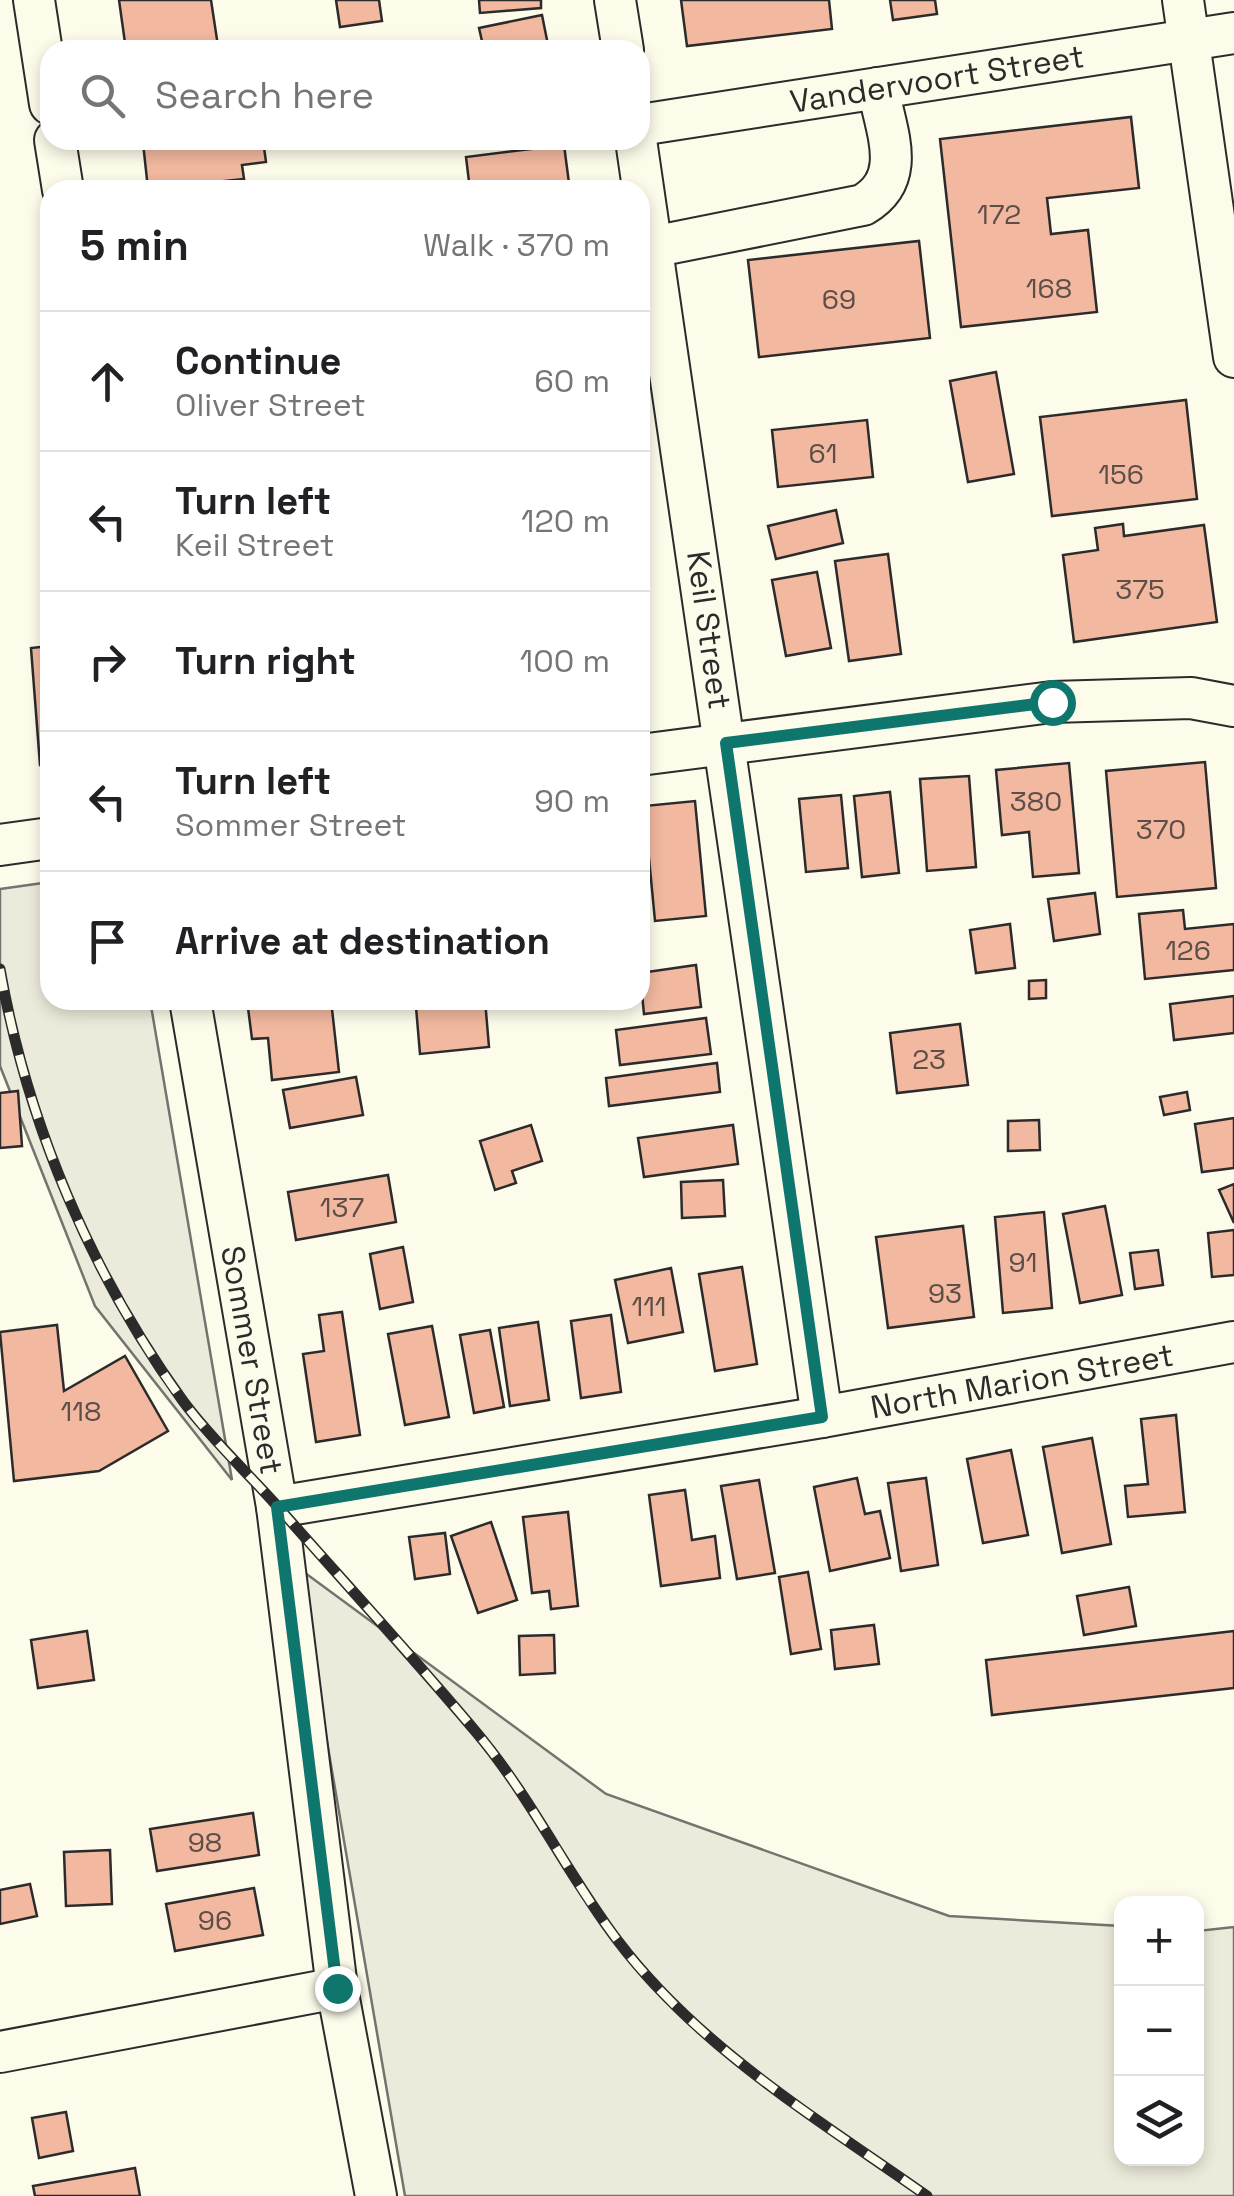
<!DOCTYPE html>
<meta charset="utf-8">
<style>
body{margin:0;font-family:"Space Grotesk",sans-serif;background:#f6f6f6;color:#202124}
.controls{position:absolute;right:30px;bottom:30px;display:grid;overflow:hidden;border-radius:20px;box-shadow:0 5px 15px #0003}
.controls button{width:90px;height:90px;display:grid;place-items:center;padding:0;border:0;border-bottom:2px solid #e0e0e0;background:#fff;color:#202124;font:50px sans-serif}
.stop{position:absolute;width:30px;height:30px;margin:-22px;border:8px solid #0f766e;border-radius:50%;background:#fff}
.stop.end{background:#0f766e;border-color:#fff;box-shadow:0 2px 10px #0008}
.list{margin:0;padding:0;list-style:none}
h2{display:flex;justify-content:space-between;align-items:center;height:130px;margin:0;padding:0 40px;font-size:42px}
h2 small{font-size:32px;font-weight:400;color:#757577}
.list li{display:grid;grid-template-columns:65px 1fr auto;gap:30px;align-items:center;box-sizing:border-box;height:140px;padding:0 40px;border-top:2px solid #e0e0e0}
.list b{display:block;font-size:38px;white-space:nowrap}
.list p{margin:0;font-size:32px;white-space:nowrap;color:#757577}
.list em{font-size:32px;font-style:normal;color:#757577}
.icon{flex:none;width:55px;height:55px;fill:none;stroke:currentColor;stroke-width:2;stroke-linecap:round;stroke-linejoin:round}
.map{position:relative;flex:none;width:1234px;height:2196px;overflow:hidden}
.search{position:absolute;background:#fff;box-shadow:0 5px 15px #0003;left:40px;top:40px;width:610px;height:110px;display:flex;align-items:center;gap:25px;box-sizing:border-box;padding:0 35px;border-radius:30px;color:#757577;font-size:38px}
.panel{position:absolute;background:#fff;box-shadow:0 5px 15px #0003;left:40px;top:180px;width:610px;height:830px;border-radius:30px}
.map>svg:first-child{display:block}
</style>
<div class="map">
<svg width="1234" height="2196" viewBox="0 0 1234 2196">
<rect width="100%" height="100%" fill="#fdfbea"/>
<g fill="#ecebdb" stroke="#74746e" stroke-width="2.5">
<path d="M50 882V1000H150L232 1480 95 1306 0 1066V889Z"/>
<path d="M297 1567 606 1794 949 1916 1121 1926 1122 2158H1196L1197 1931 1234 1927V2196H405Z"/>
</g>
<g fill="#f2b8a0" stroke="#2b2b2b" stroke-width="2.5">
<path d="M119 0H211L218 46 126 50Z"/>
<path d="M336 0H379L382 21 340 27Z"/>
<path d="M479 0H541V8L480 13Z"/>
<path d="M681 0H829L832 29 687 46Z"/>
<path d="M890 0H935L937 14 893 20Z"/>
<path d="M542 15 549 50H484L479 28Z"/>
<path d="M1131 117 1139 188 1047 198 1051 234 1088 230 1097 312 961 327 940 139Z"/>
<path d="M176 140H263L266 162 242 165 244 179 148 189 143 143Z"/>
<path d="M564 145 569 183 470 190 466 157Z"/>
<path d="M919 241 930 338 759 357 748 260Z"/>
<path d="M996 372 1014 474 968 482 950 381Z"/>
<path d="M1186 400 1197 499 1052 516 1040 417Z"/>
<path d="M867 420 873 477 778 487 772 430Z"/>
<path d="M836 510 843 543 776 559 768 526Z"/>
<path d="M1123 524 1124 536 1204 525 1217 622 1074 642 1063 555 1098 550 1095 528Z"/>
<path d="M888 554 901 654 849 661 835 561Z"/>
<path d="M817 572 831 648 786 656 772 580Z"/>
<path d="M50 646V765H40L31 648Z"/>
<path d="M1205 762 1216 888 1117 897 1106 771Z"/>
<path d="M1069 763 1079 873 1033 877 1029 832 1002 835 996 770Z"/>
<path d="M969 776 976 867 927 871 920 779Z"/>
<path d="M890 792 899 873 862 877 854 796Z"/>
<path d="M841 795 848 868 806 872 799 799Z"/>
<path d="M695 801 706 916 655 921 644 806Z"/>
<path d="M1095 893 1100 934 1054 941 1048 899Z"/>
<path d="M1183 910 1185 929 1234 924V970L1145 979 1139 914Z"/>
<path d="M1010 924 1015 968 976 973 970 930Z"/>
<path d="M696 965 701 1007 644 1014 640 973Z"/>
<path d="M1046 980V998L1029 999V981Z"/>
<path d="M1234 996V1033L1174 1040 1170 1004Z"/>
<path d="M247 1000H331L339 1072 272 1080 268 1038 252 1039Z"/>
<path d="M420 1000H485L489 1047 420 1054 416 1007H421Z"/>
<path d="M706 1018 711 1054 620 1065 616 1030Z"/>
<path d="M960 1024 968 1085 897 1093 890 1033Z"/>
<path d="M717 1063 720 1092 609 1106 606 1078Z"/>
<path d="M356 1077 363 1115 290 1128 283 1090Z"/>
<path d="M18 1091 22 1146 0 1148V1093Z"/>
<path d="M1187 1092 1190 1110 1164 1115 1160 1097Z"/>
<path d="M1234 1118V1168L1202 1172 1195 1124Z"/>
<path d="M1039 1120 1040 1150 1008 1151V1121Z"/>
<path d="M531 1125 542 1161 512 1171 516 1183 495 1190 480 1141Z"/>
<path d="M733 1125 738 1164 644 1177 638 1138Z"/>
<path d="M388 1175 396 1222 296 1240 288 1192Z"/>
<path d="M723 1180 725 1216 682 1218 681 1182Z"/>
<path d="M1234 1184V1223L1219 1190Z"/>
<path d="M1105 1206 1122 1295 1080 1303 1063 1214Z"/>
<path d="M1044 1212 1052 1308 1003 1313 995 1217Z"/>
<path d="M963 1226 974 1317 888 1328 876 1237Z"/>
<path d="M1234 1230V1275L1212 1277 1208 1233Z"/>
<path d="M403 1247 413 1302 380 1309 370 1254Z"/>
<path d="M1158 1250 1163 1285 1135 1289 1130 1253Z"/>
<path d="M742 1267 757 1364 715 1371 699 1274Z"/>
<path d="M671 1268 683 1332 628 1343 615 1280Z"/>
<path d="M342 1312 360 1435 316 1442 303 1354 324 1351 319 1315Z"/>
<path d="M611 1315 621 1392 581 1398 571 1321Z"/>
<path d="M538 1322 549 1400 510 1406 499 1328Z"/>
<path d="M57 1325 64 1391 125 1356 168 1431 99 1471 14 1481 0 1332Z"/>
<path d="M432 1326 449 1417 405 1425 388 1334Z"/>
<path d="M490 1330 504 1407 474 1413 460 1335Z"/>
<path d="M1176 1415 1185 1512 1128 1517 1125 1486 1148 1484 1141 1419Z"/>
<path d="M1092 1438 1111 1544 1062 1553 1043 1447Z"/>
<path d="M1011 1450 1028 1535 983 1543 967 1459Z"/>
<path d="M857 1478 865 1514 880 1511 890 1558 830 1571 814 1487Z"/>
<path d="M926 1478 938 1565 901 1571 888 1483Z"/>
<path d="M759 1480 775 1573 737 1579 721 1486Z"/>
<path d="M685 1490 692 1540 715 1536 720 1578 661 1586 649 1495Z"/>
<path d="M568 1512 578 1606 551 1609 549 1591 532 1593 523 1517Z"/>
<path d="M491 1522 517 1600 478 1613 451 1536Z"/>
<path d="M445 1533 450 1574 415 1579 409 1537Z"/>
<path d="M808 1572 821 1649 791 1654 779 1577Z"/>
<path d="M1129 1587 1136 1626 1084 1635 1077 1596Z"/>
<path d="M874 1625 879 1664 835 1669 831 1630Z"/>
<path d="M87 1631 94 1680 38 1688 31 1640Z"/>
<path d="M1234 1631V1688L992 1715 986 1660Z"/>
<path d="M554 1635 555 1673 520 1675 519 1636Z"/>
<path d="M253 1813 259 1855 157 1871 150 1829Z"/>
<path d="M110 1850 112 1904 66 1906 64 1852Z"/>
<path d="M30 1884 37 1916 0 1924V1890Z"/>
<path d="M254 1888 263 1935 175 1951 166 1904Z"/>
<path d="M66 2112 73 2151 39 2158 32 2118Z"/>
<path d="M135 2168 140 2196H35L33 2186Z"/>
</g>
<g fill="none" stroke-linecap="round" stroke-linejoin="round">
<defs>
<g id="minor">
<path d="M34 0 50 104"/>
<path d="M615 0 623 50"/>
<path d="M1183 0 1234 357"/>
<path d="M640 125 1234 33"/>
<path d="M55 140 63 190"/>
<path d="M636 140 822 1417"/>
<path d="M652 247 863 205C909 178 886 132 878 88"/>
<path d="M640 755 1052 702 1191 698 1234 706"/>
<path d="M0 845 50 838"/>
<path d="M190 1000 277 1507 337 1988 376 2196"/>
<path d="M277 1507 822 1417 1234 1342"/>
<path d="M0 2052 337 1988"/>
</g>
</defs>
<use href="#minor" stroke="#2b2b2b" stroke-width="44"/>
<use href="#minor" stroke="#fdfbea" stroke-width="40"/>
<defs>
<path id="rail" d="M0 969C27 1123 91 1274 183 1401 211 1439 247 1472 278 1507 344 1582 412 1656 476 1732 531 1797 567 1874 618 1941 699 2048 819 2120 927 2196"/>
</defs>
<use href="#rail" stroke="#2b2b2b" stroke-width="11"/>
<use href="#rail" stroke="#fdfbea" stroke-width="8" stroke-dasharray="22" stroke-linecap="butt"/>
</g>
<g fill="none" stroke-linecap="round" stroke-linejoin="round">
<path stroke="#0f766e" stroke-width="12" d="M337 1988 277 1507 822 1417 726 743 1052 702"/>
</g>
<g text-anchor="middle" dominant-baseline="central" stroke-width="8" stroke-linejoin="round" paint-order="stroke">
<g font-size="28" fill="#5d4e48">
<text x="999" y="214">172</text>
<text x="1049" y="288">168</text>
<text x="839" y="299">69</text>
<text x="823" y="453">61</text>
<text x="1121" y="474">156</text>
<text x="1140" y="589">375</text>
<text x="1036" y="801">380</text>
<text x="1161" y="829">370</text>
<text x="1188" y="950">126</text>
<text x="929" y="1059">23</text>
<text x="342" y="1207">137</text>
<text x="1023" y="1262">91</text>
<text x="945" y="1293">93</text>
<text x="649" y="1306">111</text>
<text x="81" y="1411">118</text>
<text x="205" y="1842">98</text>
<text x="215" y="1920">96</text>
</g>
<g font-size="32" fill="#2b2b2b" stroke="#fdfbea">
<text transform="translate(937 79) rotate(-9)">Vandervoort Street</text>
<text transform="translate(709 630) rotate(82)">Keil Street</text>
<text transform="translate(252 1360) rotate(80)">Sommer Street</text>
<text transform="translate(1022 1381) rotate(-10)">North Marion Street</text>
</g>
</g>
</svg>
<div class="controls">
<button>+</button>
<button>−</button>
<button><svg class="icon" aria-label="layers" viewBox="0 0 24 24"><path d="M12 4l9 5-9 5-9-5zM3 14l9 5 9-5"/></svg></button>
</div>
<div class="stop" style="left:1052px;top:702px"></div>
<div class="stop end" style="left:337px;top:1988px"></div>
<div class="search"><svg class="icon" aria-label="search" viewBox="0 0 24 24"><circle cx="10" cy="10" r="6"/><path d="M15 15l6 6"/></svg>Search here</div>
<section class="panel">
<h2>5 min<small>Walk · 370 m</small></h2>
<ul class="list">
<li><svg class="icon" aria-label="ahead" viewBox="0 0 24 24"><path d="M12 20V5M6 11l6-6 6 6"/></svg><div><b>Continue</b><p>Oliver Street</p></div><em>60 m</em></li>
<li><svg class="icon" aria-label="left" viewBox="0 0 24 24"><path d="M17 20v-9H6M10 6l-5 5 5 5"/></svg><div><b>Turn left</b><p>Keil Street</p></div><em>120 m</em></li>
<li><svg class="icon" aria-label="right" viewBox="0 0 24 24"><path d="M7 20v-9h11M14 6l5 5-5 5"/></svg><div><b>Turn right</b></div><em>100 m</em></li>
<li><svg class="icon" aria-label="left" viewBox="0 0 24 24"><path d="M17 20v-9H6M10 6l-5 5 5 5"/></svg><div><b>Turn left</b><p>Sommer Street</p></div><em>90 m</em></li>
<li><svg class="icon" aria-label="arrive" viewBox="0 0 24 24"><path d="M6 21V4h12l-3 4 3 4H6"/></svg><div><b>Arrive at destination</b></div></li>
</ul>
</section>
</div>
